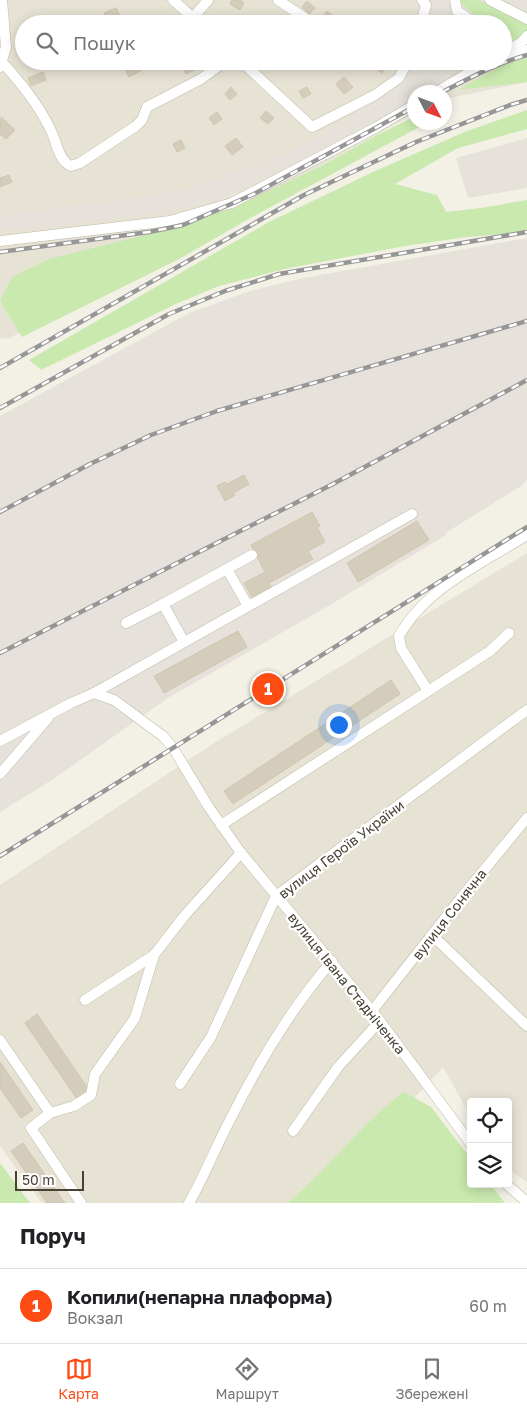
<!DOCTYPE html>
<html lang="uk">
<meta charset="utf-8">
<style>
body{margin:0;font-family:"Golos Text",sans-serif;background:#f2f2f2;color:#202124}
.controls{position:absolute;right:15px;bottom:15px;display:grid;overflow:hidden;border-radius:5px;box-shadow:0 2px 12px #0003}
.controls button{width:45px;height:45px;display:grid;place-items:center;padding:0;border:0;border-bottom:1px solid #e0e0e0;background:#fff;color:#202124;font:25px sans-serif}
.compass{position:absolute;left:407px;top:85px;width:45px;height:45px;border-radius:50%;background:#fff;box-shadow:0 2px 12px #0003;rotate:132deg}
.scale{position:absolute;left:15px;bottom:12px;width:69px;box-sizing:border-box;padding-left:5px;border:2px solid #464135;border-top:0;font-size:14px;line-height:18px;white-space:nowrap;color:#464135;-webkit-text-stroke:4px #fff;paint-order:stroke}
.you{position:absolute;left:338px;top:724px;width:18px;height:18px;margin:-12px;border:4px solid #fff;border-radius:50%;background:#1a73e8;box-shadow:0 0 0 8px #1a73e833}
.badge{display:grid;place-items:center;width:32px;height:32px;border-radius:50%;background:#fd4b13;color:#fff;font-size:16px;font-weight:700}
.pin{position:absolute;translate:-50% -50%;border:2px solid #fff;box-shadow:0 1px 5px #0006}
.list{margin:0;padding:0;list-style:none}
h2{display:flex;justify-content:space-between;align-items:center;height:65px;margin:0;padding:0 20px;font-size:21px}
h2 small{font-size:16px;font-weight:400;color:#757577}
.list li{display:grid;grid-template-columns:32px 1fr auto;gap:15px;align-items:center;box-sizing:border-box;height:75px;padding:0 20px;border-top:1px solid #e0e0e0}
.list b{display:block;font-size:19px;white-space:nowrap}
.list p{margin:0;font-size:16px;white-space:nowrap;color:#757577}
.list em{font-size:16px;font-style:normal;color:#757577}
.icon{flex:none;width:28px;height:28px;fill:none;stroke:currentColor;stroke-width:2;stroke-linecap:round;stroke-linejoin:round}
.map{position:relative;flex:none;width:527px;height:1203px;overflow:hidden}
.search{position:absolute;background:#fff;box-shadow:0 2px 12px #0003;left:15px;right:15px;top:15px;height:55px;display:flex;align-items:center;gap:12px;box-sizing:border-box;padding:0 18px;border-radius:28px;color:#757577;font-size:19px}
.sheet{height:140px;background:#fff}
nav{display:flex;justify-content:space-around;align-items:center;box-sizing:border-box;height:70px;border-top:1px solid #e0e0e0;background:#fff;font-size:14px;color:#757577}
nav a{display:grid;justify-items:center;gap:2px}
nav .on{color:#fd4b13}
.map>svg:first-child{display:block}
</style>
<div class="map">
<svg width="527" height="1203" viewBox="0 0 527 1203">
<rect width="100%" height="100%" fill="#f3f1e6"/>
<g fill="#e7e3d4" fill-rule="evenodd">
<path d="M0 0H527V82L445 99 444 92H414V114L8 339 0 338ZM24 24H503V61H24Z"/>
<path d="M527 553V1182L508 1169V1102H471V1117L443 1067 409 1104 307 1203H42L0 1146V885L214 743Z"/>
</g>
<g fill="#e6e2db">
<path d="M430 0H522L527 2V25L521 37 503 48V24H426L432 5Z"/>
<path d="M413 61H481L427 92H414V100L384 117 264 179 221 198 177 209 60 226 0 230V216L180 191 259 163 313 140 383 96 408 75Z"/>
<path d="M527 138V188L468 198 456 158Z"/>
<path d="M527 238V479L523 485 447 532 446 535 330 605 168 698 55 778 0 812V416L189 313 250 291 303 278Z"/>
</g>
<g fill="#c9e9ae">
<path d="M461 0H478L527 24V37L515 41 503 33V24C480 24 478 18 461 3Z"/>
<path d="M527 53V82L458 90 521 55Z"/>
<path d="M527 110V129L458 148 395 184 437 195 446 212 481 208 527 200V232L467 237 405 246 289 268 219 286 178 303 41 370 29 360 269 222 375 171 467 131Z"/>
<path d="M414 117V122L427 123 254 216 179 259 22 337 0 301 12 277 49 259 145 235 233 208 323 165 377 135Z"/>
<path d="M404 1092 431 1107 471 1159V1184H490L505 1203H288C329 1168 361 1124 404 1092Z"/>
<path d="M0 1163 30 1203H0Z"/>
</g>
<g fill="#d5cdbb" stroke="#d0c6ae">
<path d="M232 0H240L244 3 240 10 230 4Z"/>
<path d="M307 1 315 8 309 14 302 7Z"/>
<path d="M116 8 120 16 108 22 104 13Z"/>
<path d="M327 11 337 19 332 24H328L321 18Z"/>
<path d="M134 61H137L142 70 129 77 124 67Z"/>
<path d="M180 61H194L198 68 186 74 179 62Z"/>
<path d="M379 61 387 65 382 73 375 68Z"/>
<path d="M43 72 46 80 31 86 28 78Z"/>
<path d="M344 77 353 87 344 94 336 84Z"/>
<path d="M231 87 237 94 230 100 225 94Z"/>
<path d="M307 87 311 94 303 98 299 91Z"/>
<path d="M266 111 274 118 268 124 260 118Z"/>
<path d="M217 112 222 119 214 125 209 118Z"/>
<path d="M1 117 15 130 6 139 0 134Z"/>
<path d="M236 138 243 147 232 155 225 146Z"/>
<path d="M181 140 185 148 177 152 173 144Z"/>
<path d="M9 175 12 182 0 187V178Z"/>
<path d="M244 475 249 484 233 493 235 495 225 501 217 486 225 482 227 484Z"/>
<path d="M312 512 320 526 317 527 325 542 308 551 313 559 269 583 272 587 252 597 244 583 265 572 251 545Z"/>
<path d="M417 521 429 540 358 582 347 563Z"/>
<path d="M238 631 247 647 164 693 154 676Z"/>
<path d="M391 680 400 694 233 804 224 791Z"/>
<path d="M37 1014 89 1090 77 1099 25 1023Z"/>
<path d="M0 1062 33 1110 21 1118 0 1088Z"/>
<path d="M23 1143 65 1203H47L11 1151Z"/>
</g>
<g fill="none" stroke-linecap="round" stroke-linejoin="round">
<defs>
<g id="minor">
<path d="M173 0 200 24"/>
<path d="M278 0 314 24"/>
<path d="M455 0 457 11 476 24"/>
<path d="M490 0 527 19"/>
<path d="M193 18 208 0"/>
<path d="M421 24 426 5 422 0"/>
<path d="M503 53 522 42 527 36"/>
<path d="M504 56 527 50"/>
<path d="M241 61 312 127 375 95 399 78 408 61"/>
<path d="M3 63C22 84 41 107 52 133 57 144 59 161 71 166L80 163 136 126 142 120 147 107 201 79 225 61"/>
<path d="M0 67 6 47 2 0"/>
<path d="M436 92 489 61"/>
<path d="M0 241 170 221 232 203 377 127 414 105"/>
<path d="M227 569 248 606"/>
<path d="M163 604 252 555"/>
<path d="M126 623 163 604 184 642"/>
<path d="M428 691 401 648 399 636C426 588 482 563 527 535"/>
<path d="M94 693 412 514"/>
<path d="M0 741 71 703 94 693 114 700 164 737 173 748 208 806 241 853 380 1021 471 1144"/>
<path d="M0 774 48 718"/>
<path d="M221 825 490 651 509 633"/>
<path d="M432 935 527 1026"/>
<path d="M85 1000 154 955 185 915 241 853"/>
<path d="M372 1011 460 899 527 818"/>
<path d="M0 1040 50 1113 31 1128 81 1203"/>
<path d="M180 1084 211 1037 276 896 527 710"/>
<path d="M50 1113 74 1106 91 1095 95 1074 135 1018 154 955"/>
<path d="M293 1131 338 1067 380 1021"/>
<path d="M506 1184 527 1202"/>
<path d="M189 1203C205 1175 216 1146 231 1118 259 1062 291 1008 332 961"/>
</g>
</defs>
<use href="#minor" stroke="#bfb9a9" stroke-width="11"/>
<use href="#minor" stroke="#fff" stroke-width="10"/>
<defs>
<g id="rail">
<path d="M442 92C470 78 497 63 527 55"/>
<path d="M0 252 149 232 183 225 254 194 414 107"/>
<path d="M0 368 304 195 416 142 510 105 527 100"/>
<path d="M0 408 169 314 225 291 279 274 527 232"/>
<path d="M0 512 90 464 151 435 217 411 527 321"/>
<path d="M0 653 331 485 527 380"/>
<path d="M0 856 527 527"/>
</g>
</defs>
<use href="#rail" stroke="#969696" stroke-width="4.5"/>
<use href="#rail" stroke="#fff" stroke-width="2.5" stroke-dasharray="8" stroke-linecap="butt"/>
</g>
<g text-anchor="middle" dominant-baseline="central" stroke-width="4.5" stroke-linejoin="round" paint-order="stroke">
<g font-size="14" fill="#464135" stroke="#fff">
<text transform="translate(341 849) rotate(-37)">вулиця Героїв України</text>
<text transform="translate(449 914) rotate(-52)">вулиця Сонячна</text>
<text transform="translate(347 983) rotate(51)">вулиця Івана Стадніченка</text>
</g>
</g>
</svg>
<div class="controls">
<button><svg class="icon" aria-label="locate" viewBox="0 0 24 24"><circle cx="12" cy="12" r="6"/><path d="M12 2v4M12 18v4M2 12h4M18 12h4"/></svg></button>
<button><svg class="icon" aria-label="layers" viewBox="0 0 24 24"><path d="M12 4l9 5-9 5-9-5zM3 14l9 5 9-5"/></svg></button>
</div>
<svg class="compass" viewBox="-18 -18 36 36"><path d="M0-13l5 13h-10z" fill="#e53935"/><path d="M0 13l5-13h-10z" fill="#757577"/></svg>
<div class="scale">50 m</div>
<div class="you"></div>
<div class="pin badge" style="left:268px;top:689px">1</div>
<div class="search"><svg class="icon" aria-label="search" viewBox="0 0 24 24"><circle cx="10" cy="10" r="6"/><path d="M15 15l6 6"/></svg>Пошук</div>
</div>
<section class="sheet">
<h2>Поруч<small></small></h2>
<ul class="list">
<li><span class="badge">1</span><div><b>Копили(непарна плаформа)</b><p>Вокзал</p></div><em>60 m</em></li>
</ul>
</section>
<nav>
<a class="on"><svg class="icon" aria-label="map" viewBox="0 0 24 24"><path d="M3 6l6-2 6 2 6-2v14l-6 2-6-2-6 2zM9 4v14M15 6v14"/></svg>Карта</a>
<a><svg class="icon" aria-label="directions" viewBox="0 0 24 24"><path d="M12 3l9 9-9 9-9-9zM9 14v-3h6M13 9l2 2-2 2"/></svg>Маршрут</a>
<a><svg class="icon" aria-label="saved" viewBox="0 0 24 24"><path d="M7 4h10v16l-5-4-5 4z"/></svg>Збережені</a>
</nav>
